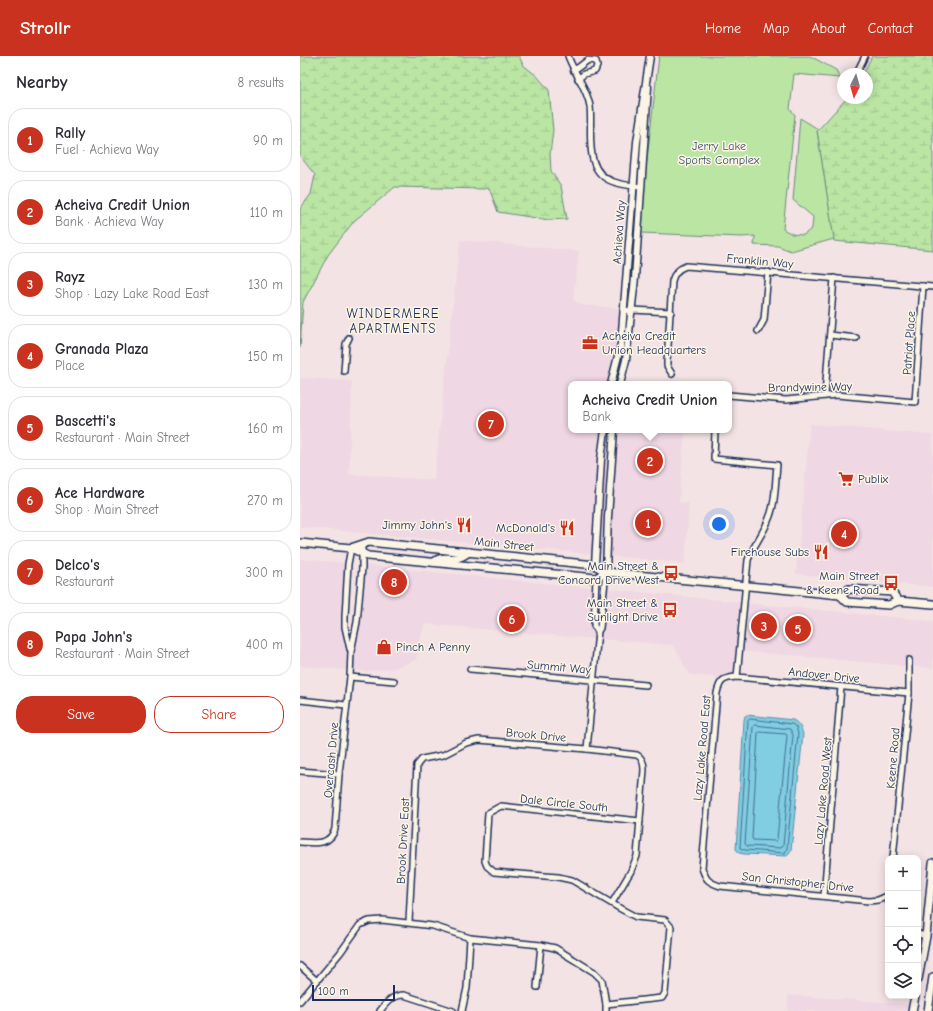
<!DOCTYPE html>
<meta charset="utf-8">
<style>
body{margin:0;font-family:"Comic Neue",sans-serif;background:#f2f2f3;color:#2b2b33}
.controls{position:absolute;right:12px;bottom:12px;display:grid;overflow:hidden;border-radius:8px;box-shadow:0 2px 10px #0003}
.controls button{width:36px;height:36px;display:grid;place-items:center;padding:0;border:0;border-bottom:1px solid #e1e1e2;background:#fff;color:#2b2b33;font:20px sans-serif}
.compass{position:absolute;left:537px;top:12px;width:36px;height:36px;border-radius:50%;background:#fff;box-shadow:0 2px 10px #0003;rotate:185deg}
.scale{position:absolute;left:12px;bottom:10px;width:83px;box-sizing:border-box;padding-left:4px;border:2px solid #1b2f5e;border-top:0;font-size:11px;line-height:14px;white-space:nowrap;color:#1b2f5e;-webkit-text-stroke:3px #fcf5e5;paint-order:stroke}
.you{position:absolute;left:419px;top:468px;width:14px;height:14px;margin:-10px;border:3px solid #fff;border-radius:50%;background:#1a73e8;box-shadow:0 0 0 6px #1a73e833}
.badge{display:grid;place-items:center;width:26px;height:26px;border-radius:50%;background:#c8321e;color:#fff;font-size:13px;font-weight:700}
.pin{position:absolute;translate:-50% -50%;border:2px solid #fff;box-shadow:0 1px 4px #0006}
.popup{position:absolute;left:268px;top:325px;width:164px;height:52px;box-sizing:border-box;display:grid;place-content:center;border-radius:8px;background:#fff;filter:drop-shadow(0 1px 3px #0005);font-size:13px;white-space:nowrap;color:#7c7c81}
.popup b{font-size:15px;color:#2b2b33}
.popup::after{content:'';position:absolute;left:50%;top:100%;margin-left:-8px;border:8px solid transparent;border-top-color:#fff}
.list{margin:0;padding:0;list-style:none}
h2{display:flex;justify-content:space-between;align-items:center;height:52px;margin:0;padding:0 16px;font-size:17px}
h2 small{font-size:13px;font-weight:400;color:#7c7c81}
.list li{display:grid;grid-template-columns:26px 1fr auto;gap:12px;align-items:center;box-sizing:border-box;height:64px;margin:0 8px 8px;padding:0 8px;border:1px solid #e1e1e2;border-radius:16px}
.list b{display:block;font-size:15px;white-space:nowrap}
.list p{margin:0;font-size:13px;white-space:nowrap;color:#7c7c81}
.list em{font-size:13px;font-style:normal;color:#7c7c81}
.actions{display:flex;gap:8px;padding:12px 16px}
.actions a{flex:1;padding:9px 0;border:1px solid #c8321e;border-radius:16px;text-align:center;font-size:14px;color:#c8321e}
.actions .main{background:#c8321e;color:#fff}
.icon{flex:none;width:22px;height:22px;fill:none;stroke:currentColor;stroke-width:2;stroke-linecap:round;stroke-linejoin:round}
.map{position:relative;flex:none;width:633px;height:955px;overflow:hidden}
header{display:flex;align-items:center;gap:24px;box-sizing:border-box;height:56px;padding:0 20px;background:#c8321e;color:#fff}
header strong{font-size:19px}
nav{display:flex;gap:22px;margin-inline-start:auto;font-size:14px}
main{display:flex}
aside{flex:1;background:#fff}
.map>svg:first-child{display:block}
</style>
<header>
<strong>Strollr</strong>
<nav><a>Home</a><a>Map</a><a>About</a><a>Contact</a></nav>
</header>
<main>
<aside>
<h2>Nearby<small>8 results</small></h2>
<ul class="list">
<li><span class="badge">1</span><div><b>Rally</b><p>Fuel · Achieva Way</p></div><em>90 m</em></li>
<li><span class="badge">2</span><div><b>Acheiva Credit Union</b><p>Bank · Achieva Way</p></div><em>110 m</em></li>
<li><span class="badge">3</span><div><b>Rayz</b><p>Shop · Lazy Lake Road East</p></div><em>130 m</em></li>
<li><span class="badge">4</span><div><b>Granada Plaza</b><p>Place</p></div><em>150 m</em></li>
<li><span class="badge">5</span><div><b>Bascetti's</b><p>Restaurant · Main Street</p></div><em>160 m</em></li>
<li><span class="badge">6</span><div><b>Ace Hardware</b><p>Shop · Main Street</p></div><em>270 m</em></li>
<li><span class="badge">7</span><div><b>Delco's</b><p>Restaurant</p></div><em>300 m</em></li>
<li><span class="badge">8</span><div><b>Papa John's</b><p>Restaurant · Main Street</p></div><em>400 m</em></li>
</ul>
<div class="actions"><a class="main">Save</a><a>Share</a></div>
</aside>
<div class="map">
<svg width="633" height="955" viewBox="0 0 633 955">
<defs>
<pattern id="wetland-marsh" width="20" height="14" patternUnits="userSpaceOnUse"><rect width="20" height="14" fill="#bae5a3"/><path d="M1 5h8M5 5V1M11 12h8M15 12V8" fill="none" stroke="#9fc58f"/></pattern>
</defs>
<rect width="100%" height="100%" fill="#f4e3e4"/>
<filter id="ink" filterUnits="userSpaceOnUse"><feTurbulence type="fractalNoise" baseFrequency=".025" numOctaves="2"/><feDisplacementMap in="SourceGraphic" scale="8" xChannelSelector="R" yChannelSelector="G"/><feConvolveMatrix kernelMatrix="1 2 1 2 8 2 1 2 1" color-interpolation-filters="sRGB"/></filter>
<g filter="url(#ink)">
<g fill="#efd7e3">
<path d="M160 184 279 195 273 244 282 249 320 252 319 288 308 328H271V374H302L298 403 292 498 0 471V322L52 325 49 418 134 424Z"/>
<path d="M329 257 323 305 317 328H314L324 289 326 258Z"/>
<path d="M510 368 633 379V531L496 518Z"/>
<path d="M308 374H311L303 499H297L304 404Z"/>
<path d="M317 374H385L379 446 389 447 385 507 309 500Z"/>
<path d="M0 503 45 507 42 561 43 572 48 596 47 614 0 610Z"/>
<path d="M65 509 293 532 291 570 295 583 124 568 116 604 94 612 69 615 53 614 54 596 60 566Z"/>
<path d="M308 533 440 546 435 618H426L421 622 391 619 385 612 380 599 372 589 300 583 304 571Z"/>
<path d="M446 547 633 565V612L613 610 612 601 606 602 607 610 442 595Z"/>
<path d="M488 939 609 948 607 955H488Z"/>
</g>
<g fill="url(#wetland-marsh)" stroke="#6a8a80">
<path d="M0 0H219L223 9 237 20 249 34 253 74 250 98 251 115 261 130 267 163 249 164 198 156 189 132 185 133 95 131 54 165 28 199 3 246 0 292V153L11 138 15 119 0 100Z"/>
<path d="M572 0H633V194L534 185 517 75 547 42H567V18H563Z"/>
</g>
<path fill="#bae5a3" stroke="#6a8a80" d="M359 0H510L536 14 540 22 494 18 490 53 495 59 483 173 492 178 504 179 512 172 513 161 493 144 500 62 518 73 517 75 534 183 491 195 478 190 454 189 455 180 442 181 341 177 345 120Z"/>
<path fill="#81cde1" stroke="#588ead" d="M447 659 493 664C499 667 501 672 503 678L491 794 487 800 444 798 439 797 436 793 444 664 445 660Z"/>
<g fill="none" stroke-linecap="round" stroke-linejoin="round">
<g stroke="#446e92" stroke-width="1">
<path d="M450 663 492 668 496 671 498 678 487 792 485 797 445 794 440 792 448 665Z"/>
<path d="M455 669 490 673 493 679 483 790 481 792 447 790 445 788 453 671Z"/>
<path d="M460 676 486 678 487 680 477 783 476 785 453 784 452 782 458 677Z"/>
</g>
<defs>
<g id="minor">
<path d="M268 0C274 17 287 32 290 50 293 76 282 116 314 126 323 129 332 130 341 131"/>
<path d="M273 14 279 11 288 4 296 5 297 10 295 15 284 18 278 23"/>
<path d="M556 18 565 0"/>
<path d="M323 255 332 254 371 256"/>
<path d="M458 275 464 264 468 216"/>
<path d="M530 279 556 282"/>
<path d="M44 315 46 288 49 282"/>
<path d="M372 318 367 310V306L372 225C374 217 378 213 386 210L633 231"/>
<path d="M429 339 486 344 537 339 615 346 623 230"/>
<path d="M525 339 534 222"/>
<path d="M415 374 414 403 477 409C475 427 476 448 468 465 463 478 453 490 448 504L437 621"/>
<path d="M296 522 294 570 298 575"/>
<path d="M50 593 45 571V560L48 508 51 492"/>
<path d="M170 613 346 629"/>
<path d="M50 621 94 625"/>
<path d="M0 644 46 649"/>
<path d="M287 693 298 575 300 572 306 516"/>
<path d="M0 715 39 718"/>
<path d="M0 786C14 787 30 790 35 773L39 718 50 621 51 596 57 566 62 512V488"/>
<path d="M593 802 609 637V604"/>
<path d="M524 840 541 631"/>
<path d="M588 845 585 841 578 844 569 845 420 830C408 826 406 824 402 812L417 637C420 624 423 622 437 621L609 637"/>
<path d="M109 866 117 709 122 703 143 699 166 687 179 684 287 693 337 699C343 702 344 708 344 714L337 800 331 815 312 847"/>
<path d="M618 878 626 880"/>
<path d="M0 910 17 925"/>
<path d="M237 931 241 889"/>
<path d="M0 945 40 897 60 869 69 865 82 864 133 870 170 882 241 889 255 892 294 916 302 924 306 948V955"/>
<path d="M306 948 362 942 365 937 371 871 365 864 336 861 321 853 272 824 258 821 194 816 187 810 185 805 188 757 201 750 340 765"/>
<path d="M80 955C86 947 92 939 104 939L153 955"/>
<path d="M162 955 167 932 170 882"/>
</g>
<g id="tertiary">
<path d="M311 328 321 288 337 86 350 0"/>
<path d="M320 328 326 304 335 222 348 31"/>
<path d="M295 509 301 403 305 374"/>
<path d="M306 516 308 461 314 374"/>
</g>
<g id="secondary">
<path d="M0 487 51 492 68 500 296 522 306 516"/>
<path d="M51 492 69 486 295 509 306 516 540 539 549 533 592 536 598 545"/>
<path d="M134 506C143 499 147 504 157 502 162 501 166 498 169 496"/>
<path d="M540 539 547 546 589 549 598 545 633 548"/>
<path d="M618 923 626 880 633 807"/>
<path d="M612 955 615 940"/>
<path d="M628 955 633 921"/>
</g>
</defs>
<use href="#minor" stroke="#1b2f5e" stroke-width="8"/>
<use href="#tertiary" stroke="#1b2f5e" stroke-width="9"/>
<use href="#secondary" stroke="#1b2f5e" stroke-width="10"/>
<use href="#minor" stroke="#fcf5e5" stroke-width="5"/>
<use href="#tertiary" stroke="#fcf5e5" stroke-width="6"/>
<use href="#secondary" stroke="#fcf5e5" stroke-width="7"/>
</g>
</g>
<defs>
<symbol id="office-bare" viewBox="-9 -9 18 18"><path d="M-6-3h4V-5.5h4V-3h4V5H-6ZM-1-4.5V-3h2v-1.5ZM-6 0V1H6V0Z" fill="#c8321e" stroke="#fcf5e5" stroke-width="2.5" paint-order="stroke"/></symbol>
<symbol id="supermarket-bare" viewBox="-9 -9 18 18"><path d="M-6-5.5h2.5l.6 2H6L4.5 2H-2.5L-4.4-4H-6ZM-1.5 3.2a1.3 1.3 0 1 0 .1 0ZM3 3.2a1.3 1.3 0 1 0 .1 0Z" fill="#c8321e" stroke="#fcf5e5" stroke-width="2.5" paint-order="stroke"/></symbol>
<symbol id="restaurant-bare" viewBox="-9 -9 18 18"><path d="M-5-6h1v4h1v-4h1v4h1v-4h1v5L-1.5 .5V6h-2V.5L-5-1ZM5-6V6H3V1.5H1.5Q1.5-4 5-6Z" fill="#c8321e" stroke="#fcf5e5" stroke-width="2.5" paint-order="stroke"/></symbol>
<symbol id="bus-bare" viewBox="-9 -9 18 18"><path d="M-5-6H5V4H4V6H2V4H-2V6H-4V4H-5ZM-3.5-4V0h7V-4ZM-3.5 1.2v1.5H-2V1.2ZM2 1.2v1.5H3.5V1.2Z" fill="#c8321e" stroke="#fcf5e5" stroke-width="2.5" paint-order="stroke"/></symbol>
<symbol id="shop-bare" viewBox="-9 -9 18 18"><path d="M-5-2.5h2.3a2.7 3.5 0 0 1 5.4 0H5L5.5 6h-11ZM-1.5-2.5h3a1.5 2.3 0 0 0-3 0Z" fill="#c8321e" stroke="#fcf5e5" stroke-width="2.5" paint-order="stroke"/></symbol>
</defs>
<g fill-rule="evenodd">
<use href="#office-bare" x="279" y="276" width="22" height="22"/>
<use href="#supermarket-bare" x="535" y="412" width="22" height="22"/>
<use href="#restaurant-bare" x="153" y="458" width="22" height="22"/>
<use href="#restaurant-bare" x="256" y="461" width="22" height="22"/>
<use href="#restaurant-bare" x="510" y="485" width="22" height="22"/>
<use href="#bus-bare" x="360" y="506" width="22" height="22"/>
<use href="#bus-bare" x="580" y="516" width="22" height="22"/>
<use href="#bus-bare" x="359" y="543" width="22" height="22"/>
<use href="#shop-bare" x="73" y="580" width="22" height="22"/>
</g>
<g text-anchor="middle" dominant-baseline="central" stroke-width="3" stroke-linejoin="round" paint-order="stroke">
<g font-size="12" fill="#3b536c" stroke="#fcf5e5">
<text x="419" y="90">Jerry Lake<tspan x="419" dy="14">Sports Complex</tspan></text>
</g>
<g font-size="12" fill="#1b2f5e" stroke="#fcf5e5">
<text transform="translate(319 176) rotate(-86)">Achieva Way</text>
<text transform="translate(460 205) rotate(5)">Franklin Way</text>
<text transform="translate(609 287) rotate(-86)">Patriot Place</text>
<text transform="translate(510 331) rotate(-1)">Brandywine Way</text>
<text transform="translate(204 488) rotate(6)">Main Street</text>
<text transform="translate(259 611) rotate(5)">Summit Way</text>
<text transform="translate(524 619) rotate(6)">Andover Drive</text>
<text transform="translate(236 679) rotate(5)">Brook Drive</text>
<text transform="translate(402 692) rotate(-85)">Lazy Lake Road East</text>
<text transform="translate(593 702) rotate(-85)">Keene Road</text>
<text transform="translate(31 704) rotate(-85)">Overcash Drive</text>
<text transform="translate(523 735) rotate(-85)">Lazy Lake Road West</text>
<text transform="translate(264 747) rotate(6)">Dale Circle South</text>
<text transform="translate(103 785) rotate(-87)">Brook Drive East</text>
<text transform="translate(498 826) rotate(6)">San Christopher Drive</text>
</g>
<g font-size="12" fill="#1b2f5e" stroke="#fcf5e5" text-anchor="end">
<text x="302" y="280" text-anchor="start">Acheiva Credit<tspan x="302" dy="14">Union Headquarters</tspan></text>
<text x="558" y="423" text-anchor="start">Publix</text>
<text x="152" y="469">Jimmy John's</text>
<text x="255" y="472">McDonald's</text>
<text x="509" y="496">Firehouse Subs</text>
<text x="359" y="510">Main Street &amp;<tspan x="359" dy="14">Concord Drive West</tspan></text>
<text x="579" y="520">Main Street<tspan x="579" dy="14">&amp; Keene Road</tspan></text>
<text x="358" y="547">Main Street &amp;<tspan x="358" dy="14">Sunlight Drive</tspan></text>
<text x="96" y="591" text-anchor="start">Pinch A Penny</text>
</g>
<g font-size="13" letter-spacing="1" fill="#1b2f5e" stroke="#fcf5e5">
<text x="93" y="257">WINDERMERE<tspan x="93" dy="15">APARTMENTS</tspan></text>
</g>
</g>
</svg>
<div class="controls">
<button>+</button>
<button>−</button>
<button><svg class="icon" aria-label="locate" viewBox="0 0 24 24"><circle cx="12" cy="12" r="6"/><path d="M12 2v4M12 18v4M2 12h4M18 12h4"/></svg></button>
<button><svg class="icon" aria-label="layers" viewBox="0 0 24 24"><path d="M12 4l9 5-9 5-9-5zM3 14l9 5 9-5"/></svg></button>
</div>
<svg class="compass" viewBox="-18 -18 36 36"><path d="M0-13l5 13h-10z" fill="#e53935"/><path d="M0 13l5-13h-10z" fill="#7c7c81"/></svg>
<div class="scale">100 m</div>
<div class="you"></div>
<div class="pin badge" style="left:348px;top:467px">1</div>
<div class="pin badge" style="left:350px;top:405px">2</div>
<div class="popup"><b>Acheiva Credit Union</b>Bank</div>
<div class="pin badge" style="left:464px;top:570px">3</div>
<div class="pin badge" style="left:544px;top:478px">4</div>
<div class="pin badge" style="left:498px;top:573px">5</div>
<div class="pin badge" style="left:212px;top:563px">6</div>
<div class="pin badge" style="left:191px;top:368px">7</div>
<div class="pin badge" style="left:94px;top:526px">8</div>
</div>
</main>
